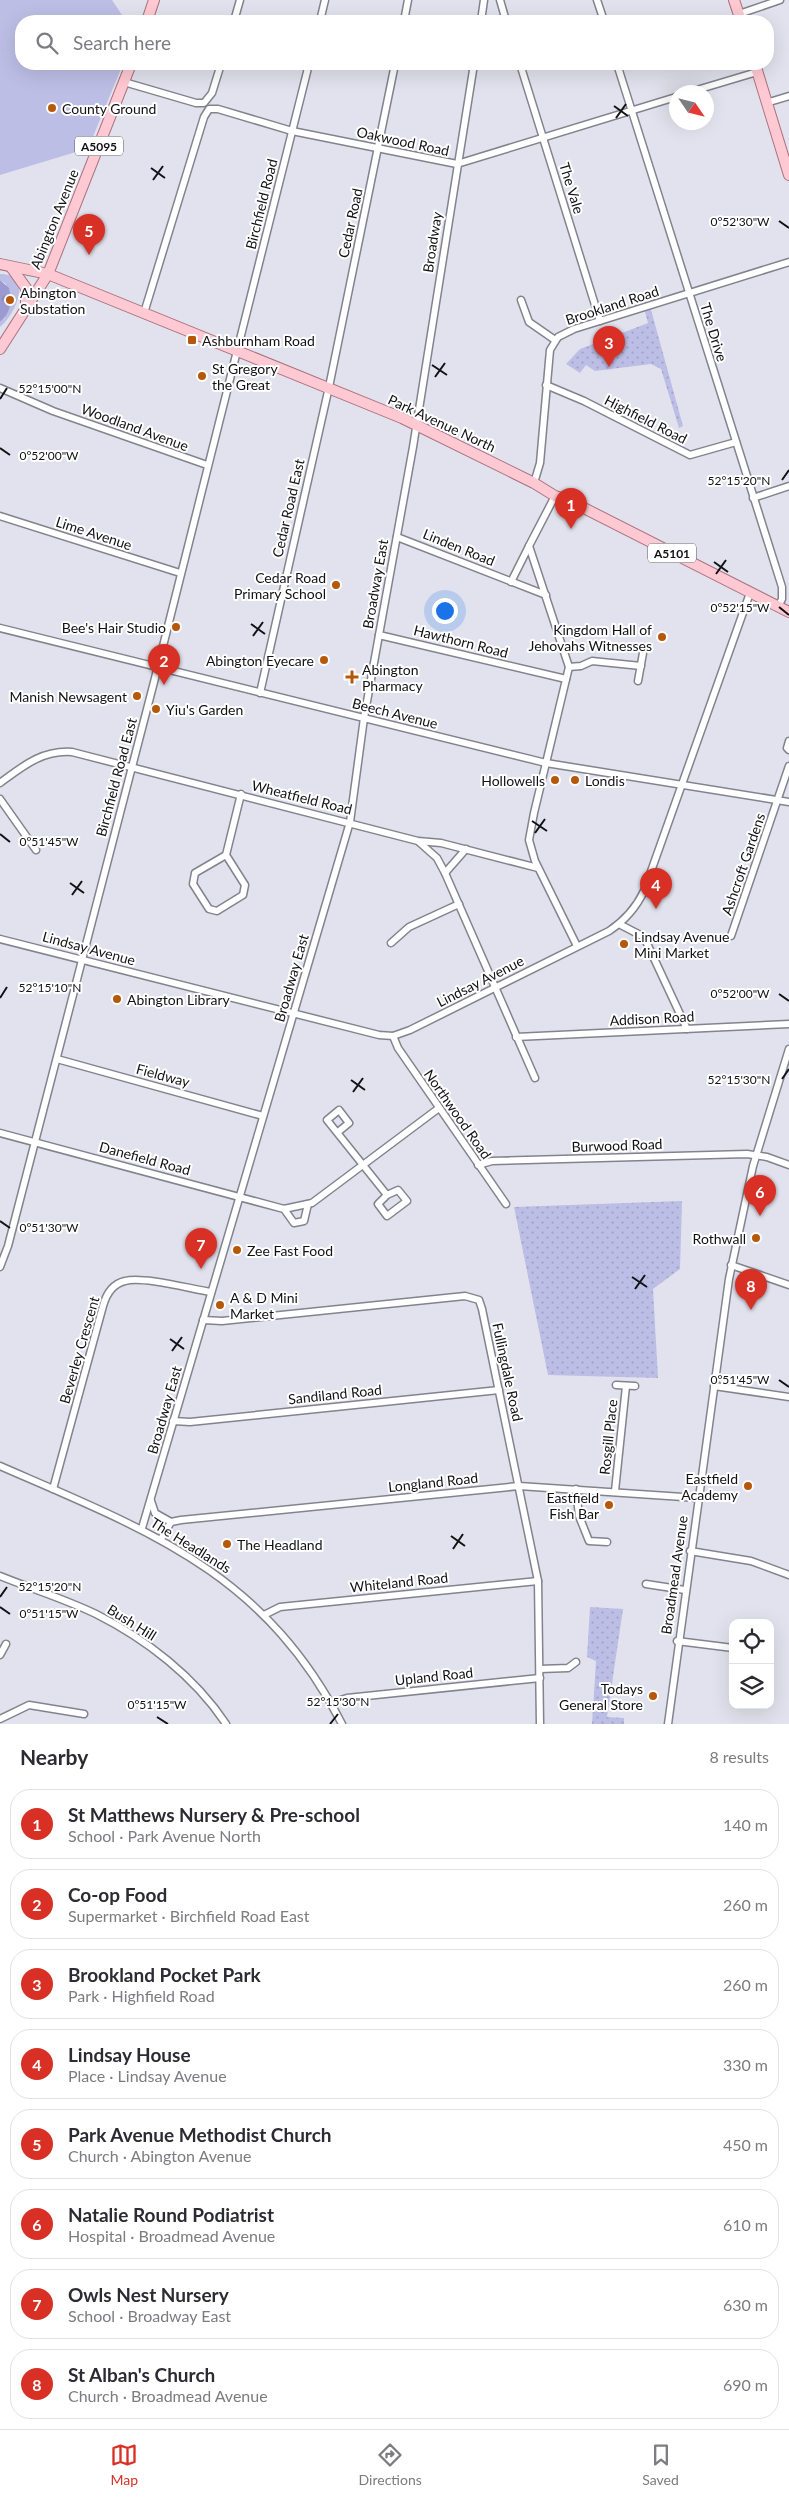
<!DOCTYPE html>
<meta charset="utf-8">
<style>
body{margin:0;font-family:Lato,sans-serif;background:#f7f7f7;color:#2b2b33}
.controls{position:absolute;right:15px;bottom:15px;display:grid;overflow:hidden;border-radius:10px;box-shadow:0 5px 20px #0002}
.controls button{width:45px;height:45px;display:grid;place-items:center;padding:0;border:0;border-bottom:1px solid #e1e1e2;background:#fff;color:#2b2b33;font:25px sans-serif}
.compass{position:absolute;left:669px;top:85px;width:45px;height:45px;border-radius:50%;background:#fff;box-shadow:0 5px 20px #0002;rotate:125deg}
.you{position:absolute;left:444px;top:610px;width:18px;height:18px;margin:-12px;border:4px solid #fff;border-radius:50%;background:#1a73e8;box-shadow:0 0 0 8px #1a73e833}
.badge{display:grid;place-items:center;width:32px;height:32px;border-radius:50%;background:#d93025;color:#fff;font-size:16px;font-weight:700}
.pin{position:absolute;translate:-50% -41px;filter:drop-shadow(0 1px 2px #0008)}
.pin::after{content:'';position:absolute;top:26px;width:18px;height:15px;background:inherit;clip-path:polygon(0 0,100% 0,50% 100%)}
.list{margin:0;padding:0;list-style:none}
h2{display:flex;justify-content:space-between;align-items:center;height:65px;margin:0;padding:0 20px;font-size:21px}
h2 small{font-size:16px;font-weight:400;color:#7c7c81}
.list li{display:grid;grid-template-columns:32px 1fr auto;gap:15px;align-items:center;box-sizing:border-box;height:70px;margin:0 10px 10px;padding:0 10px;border:1px solid #e1e1e2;border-radius:20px}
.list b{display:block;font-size:19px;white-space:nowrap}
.list p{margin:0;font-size:16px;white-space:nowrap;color:#7c7c81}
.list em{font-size:16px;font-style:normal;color:#7c7c81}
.icon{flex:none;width:28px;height:28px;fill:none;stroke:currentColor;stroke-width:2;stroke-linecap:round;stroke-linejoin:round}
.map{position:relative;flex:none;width:789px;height:1724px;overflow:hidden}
.search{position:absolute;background:#fff;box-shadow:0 5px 20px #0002;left:15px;right:15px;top:15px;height:55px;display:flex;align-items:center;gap:12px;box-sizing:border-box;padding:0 18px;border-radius:20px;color:#7c7c81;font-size:19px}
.sheet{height:705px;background:#fff}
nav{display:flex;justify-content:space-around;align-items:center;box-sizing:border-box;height:70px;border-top:1px solid #e1e1e2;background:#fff;font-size:14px;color:#7c7c81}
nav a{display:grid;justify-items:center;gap:2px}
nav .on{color:#d93025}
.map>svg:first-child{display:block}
</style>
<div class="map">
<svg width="789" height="1724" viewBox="0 0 789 1724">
<defs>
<pattern id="forest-crowns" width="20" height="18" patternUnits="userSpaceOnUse" patternTransform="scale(1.25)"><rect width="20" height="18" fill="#9c9bd1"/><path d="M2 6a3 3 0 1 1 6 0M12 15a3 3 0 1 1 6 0" fill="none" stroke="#7e7da9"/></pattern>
<pattern id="park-dots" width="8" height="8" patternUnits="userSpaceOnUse" patternTransform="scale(1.25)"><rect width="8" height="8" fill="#bdbee5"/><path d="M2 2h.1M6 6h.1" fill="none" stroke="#a1a2c4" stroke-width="1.8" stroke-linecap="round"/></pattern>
</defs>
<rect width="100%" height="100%" fill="#e2e2ee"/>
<g fill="#bdbee5">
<path d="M0 0H112L126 21H21V64H123L85 156 76 152 0 175Z"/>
<path d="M0 274C34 274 16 314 0 327V322L5 318 6 284 0 280Z"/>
</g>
<path fill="url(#forest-crowns)" d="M0 280 9 288C12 301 11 313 0 322Z"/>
<g fill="url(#park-dots)">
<path d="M650 306 683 426 679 428 661 369 651 364 595 371 586 365 580 373 566 364 580 349 648 323 644 308Z"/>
<path d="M682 1201 680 1269 653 1289 658 1378 548 1375 514 1207Z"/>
<path d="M590 1607 623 1609 607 1717 624 1718V1724H592L596 1661 587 1657Z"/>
</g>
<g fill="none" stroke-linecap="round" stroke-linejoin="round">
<defs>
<g id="minor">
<path d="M500 0 506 21"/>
<path d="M597 0 604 21"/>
<path d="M739 14 780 0"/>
<path d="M234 21 240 0"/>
<path d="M320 21 325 0"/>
<path d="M404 21 408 0"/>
<path d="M481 21 484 0"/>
<path d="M520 64 600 321"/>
<path d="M617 64 782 587V599L778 607"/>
<path d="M124 82 196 103H204L212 93 221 64"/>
<path d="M690 92 757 72"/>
<path d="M766 103 789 96"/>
<path d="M521 300 529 322 555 340"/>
<path d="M144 313 204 117 209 109H218L292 131 457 164 676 97"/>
<path d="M546 385 584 401 690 455 736 442"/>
<path d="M0 388 53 411 207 465"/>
<path d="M534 483 540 463 550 350 558 337 574 329 789 262"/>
<path d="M555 496 529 546 569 667 534 813 529 840 535 861 577 946"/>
<path d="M753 498 789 486"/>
<path d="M0 516 180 573"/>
<path d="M397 537 546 595"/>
<path d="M511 582 529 546"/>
<path d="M0 628 546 763 789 802"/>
<path d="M379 635 566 679"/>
<path d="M569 667 581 666 592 661 641 666"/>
<path d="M638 681 643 653"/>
<path d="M260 693 329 387 395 64"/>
<path d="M789 741 787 748 789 750"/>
<path d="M0 783C23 766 42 750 72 752L418 841 441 843 538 868"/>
<path d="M0 799 36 850"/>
<path d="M419 842 437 858 445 873 535 1078"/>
<path d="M226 855 195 873 193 884 209 909 217 911 243 895 245 885 226 855 241 794"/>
<path d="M445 873 466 849"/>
<path d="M619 924 644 937 687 1029"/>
<path d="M731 936 789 766"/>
<path d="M0 939 379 1035 393 1036 410 1030 609 931C624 921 636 908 644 891L750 593"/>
<path d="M391 943 409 927 459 904"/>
<path d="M393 1036 398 1048 506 1204"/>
<path d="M516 1037 789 1024"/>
<path d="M57 1059 263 1116"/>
<path d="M338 1132 349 1123 339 1110 327 1120 387 1195 398 1190 407 1201 387 1216 378 1204 387 1195"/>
<path d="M0 1133 284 1209 312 1203 439 1108"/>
<path d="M478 1165 492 1161 747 1154 767 1157 789 1165"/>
<path d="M284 1209 294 1223 304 1221 308 1204"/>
<path d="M731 1265 789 1285"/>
<path d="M0 1267 8 1246 154 682 309 64"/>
<path d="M203 1320 222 1321 465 1296 479 1300 482 1309 538 1581 540 1724"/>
<path d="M616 1385 635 1386"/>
<path d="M714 1386 789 1397"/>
<path d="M173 1421 190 1422 499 1390"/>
<path d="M0 1466C147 1530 264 1572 342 1724"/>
<path d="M53 1489 103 1306C106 1295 112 1284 125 1281 143 1276 191 1289 211 1292"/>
<path d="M576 1489 579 1516 589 1541 607 1542"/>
<path d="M615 1491 626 1386"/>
<path d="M151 1501 155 1513 171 1522"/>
<path d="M142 1528 350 822 364 718 413 447 474 64"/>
<path d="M161 1539 171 1522 181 1520 519 1486 698 1498"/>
<path d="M690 1551 751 1561 789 1575"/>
<path d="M0 1576C32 1589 65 1599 96 1614 146 1639 195 1677 226 1724"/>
<path d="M646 1584 685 1590"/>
<path d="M264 1615 280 1607 538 1581"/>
<path d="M677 1641 733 1648"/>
<path d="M0 1655 6 1644"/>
<path d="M540 1669 568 1668 576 1662"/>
<path d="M331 1703 347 1698 540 1678"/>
<path d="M0 1719 29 1705 84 1714"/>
<path d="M668 1724 729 1279 753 1166 789 1049"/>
</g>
<g id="primary">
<path d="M734 0 741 21"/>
<path d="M147 21 154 0"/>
<path d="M755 64 789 175"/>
<path d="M0 264 48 274 70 283 402 418 534 483 555 496 570 501 789 612"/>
<path d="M11 267 26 288V305"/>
<path d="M0 349 48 274 131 64"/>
</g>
</defs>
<use href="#minor" stroke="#83838e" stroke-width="9"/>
<use href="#primary" stroke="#ab727d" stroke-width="12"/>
<use href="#minor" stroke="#fff" stroke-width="6"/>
<use href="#primary" stroke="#fec9d2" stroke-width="10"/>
</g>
<path fill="none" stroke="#121216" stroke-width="2" d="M614 106 628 116M616 118 626 104M151 168 165 178M153 180 163 166M779 221 789 228M432 365 447 375M435 377 445 363M0 399 7 388M0 448 10 455M782 480 789 470M714 562 728 572M716 574 726 560M779 607 789 615M251 624 265 634M253 636 263 622M532 821 547 831M535 833 545 819M0 834 10 842M70 883 84 893M72 895 82 881M779 994 789 1001M0 998 7 987M782 1079 789 1069M351 1080 365 1090M353 1092 363 1078M0 1221 10 1228M632 1277 647 1287M635 1289 645 1275M170 1339 184 1349M172 1351 182 1337M779 1380 789 1387M451 1536 465 1546M453 1549 463 1534M0 1597 7 1587M0 1607 10 1614M157 1717 168 1724M330 1724 338 1714"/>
<g fill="#b6580a" stroke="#fff" stroke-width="2">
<circle cx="52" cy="108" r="5"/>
<circle cx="10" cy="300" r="5"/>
<rect x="187" y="335" width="10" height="10" rx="2.5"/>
<circle cx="202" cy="376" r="5"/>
<circle cx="336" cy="585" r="5"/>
<circle cx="176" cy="627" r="5"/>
<circle cx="662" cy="637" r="5"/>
<circle cx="324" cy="660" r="5"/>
<path d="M349.5 669.5h5v5h5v5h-5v5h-5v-5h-5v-5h5z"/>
<circle cx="137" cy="696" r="5"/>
<circle cx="156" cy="709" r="5"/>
<circle cx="555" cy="780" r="5"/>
<circle cx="575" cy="780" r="5"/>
<circle cx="624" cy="944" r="5"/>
<circle cx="117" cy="999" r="5"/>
<circle cx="756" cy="1238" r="5"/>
<circle cx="237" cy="1250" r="5"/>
<circle cx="220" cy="1305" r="5"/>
<circle cx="748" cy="1486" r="5"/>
<circle cx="609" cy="1505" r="5"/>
<circle cx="227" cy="1544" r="5"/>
<circle cx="653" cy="1696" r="5"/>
</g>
<g text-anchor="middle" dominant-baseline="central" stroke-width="4" stroke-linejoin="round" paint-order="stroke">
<g fill="#fff" stroke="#59595c" stroke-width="1">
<rect x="75" y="136.5" width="48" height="19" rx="4"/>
<rect x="648" y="543.5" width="48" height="19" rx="4"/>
</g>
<g font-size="12" font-weight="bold" fill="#121216">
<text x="99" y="146">A5095</text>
<text x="672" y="553">A5101</text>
</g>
<g font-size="14" fill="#121216" stroke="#fff" text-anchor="start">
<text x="62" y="108">County Ground</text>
<text x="20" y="292">Abington<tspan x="20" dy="16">Substation</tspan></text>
<text x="202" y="340">Ashburnham Road</text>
<text x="212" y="368">St Gregory<tspan x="212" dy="16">the Great</tspan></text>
<text x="326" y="577" text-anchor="end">Cedar Road<tspan x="326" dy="16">Primary School</tspan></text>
<text x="166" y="627" text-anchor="end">Bee's Hair Studio</text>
<text x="652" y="629" text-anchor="end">Kingdom Hall of<tspan x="652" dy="16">Jehovahs Witnesses</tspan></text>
<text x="314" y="660" text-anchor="end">Abington Eyecare</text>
<text x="362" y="669">Abington<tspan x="362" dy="16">Pharmacy</tspan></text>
<text x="127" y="696" text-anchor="end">Manish Newsagent</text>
<text x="166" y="709">Yiu's Garden</text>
<text x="545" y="780" text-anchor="end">Hollowells</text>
<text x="585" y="780">Londis</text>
<text x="634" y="936">Lindsay Avenue<tspan x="634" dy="16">Mini Market</tspan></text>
<text x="127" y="999">Abington Library</text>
<text x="746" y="1238" text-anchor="end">Rothwall</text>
<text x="247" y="1250">Zee Fast Food</text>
<text x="230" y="1297">A &amp; D Mini<tspan x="230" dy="16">Market</tspan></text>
<text x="738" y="1478" text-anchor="end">Eastfield<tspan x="738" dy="16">Academy</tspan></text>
<text x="599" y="1497" text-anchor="end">Eastfield<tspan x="599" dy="16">Fish Bar</tspan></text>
<text x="237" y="1544">The Headland</text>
<text x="643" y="1688" text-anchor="end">Todays<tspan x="643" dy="16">General Store</tspan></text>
</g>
<g font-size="14" fill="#121216" stroke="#fff">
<text transform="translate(403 141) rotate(12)">Oakwood Road</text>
<text transform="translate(572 188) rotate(73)">The Vale</text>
<text transform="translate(261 204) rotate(-76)">Birchfield Road</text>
<text transform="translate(54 219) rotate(-68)">Abington Avenue</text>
<text transform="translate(350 223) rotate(-78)">Cedar Road</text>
<text transform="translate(432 242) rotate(-81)">Broadway</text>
<text transform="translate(612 305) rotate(-18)">Brookland Road</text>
<text transform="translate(714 332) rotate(73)">The Drive</text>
<text transform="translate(646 419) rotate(27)">Highfield Road</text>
<text transform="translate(442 423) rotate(25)">Park Avenue North</text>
<text transform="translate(135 427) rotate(20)">Woodland Avenue</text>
<text transform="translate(288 508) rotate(-77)">Cedar Road East</text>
<text transform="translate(94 533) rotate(18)">Lime Avenue</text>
<text transform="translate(459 547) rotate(22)">Linden Road</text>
<text transform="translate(375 584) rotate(-80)">Broadway East</text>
<text transform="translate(461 641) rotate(14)">Hawthorn Road</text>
<text transform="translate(395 713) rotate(14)">Beech Avenue</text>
<text transform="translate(116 777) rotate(-75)">Birchfield Road East</text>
<text transform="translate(302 797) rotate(14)">Wheatfield Road</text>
<text transform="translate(743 864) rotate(-71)">Ashcroft Gardens</text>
<text transform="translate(89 948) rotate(15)">Lindsay Avenue</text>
<text transform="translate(291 978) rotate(-74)">Broadway East</text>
<text transform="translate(480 981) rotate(-27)">Lindsay Avenue</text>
<text transform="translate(652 1018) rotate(-3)">Addison Road</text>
<text transform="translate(163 1075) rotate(15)">Fieldway</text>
<text transform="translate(458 1114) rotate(55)">Northwood Road</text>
<text transform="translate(617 1145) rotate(-2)">Burwood Road</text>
<text transform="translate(145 1158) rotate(15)">Danefield Road</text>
<text transform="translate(79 1350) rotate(-74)">Beverley Crescent</text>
<text transform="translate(508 1372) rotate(78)">Fullingdale Road</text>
<text transform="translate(335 1394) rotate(-6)">Sandiland Road</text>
<text transform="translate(164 1410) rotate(-74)">Broadway East</text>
<text transform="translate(608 1437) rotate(-84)">Rosgill Place</text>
<text transform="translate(433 1482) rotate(-6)">Longland Road</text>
<text transform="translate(191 1545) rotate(32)">The Headlands</text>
<text transform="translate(674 1575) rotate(-82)">Broadmead Avenue</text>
<text transform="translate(399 1582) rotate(-6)">Whiteland Road</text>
<text transform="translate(132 1622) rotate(32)">Bush Hill</text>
<text transform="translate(434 1676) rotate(-6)">Upland Road</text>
</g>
</g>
<g font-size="12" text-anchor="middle" fill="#121216" stroke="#fff" stroke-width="4" stroke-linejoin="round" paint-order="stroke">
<text x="740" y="226">0°52'30"W</text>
<text x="50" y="393">52°15'00"N</text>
<text x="49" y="460">0°52'00"W</text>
<text x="739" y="485">52°15'20"N</text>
<text x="740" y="612">0°52'15"W</text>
<text x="49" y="846">0°51'45"W</text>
<text x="50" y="992">52°15'10"N</text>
<text x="740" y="998">0°52'00"W</text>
<text x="739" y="1084">52°15'30"N</text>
<text x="49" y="1232">0°51'30"W</text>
<text x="740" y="1384">0°51'45"W</text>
<text x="50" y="1591">52°15'20"N</text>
<text x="49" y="1618">0°51'15"W</text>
<text x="338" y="1706">52°15'30"N</text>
<text x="157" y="1709">0°51'15"W</text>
</g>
</svg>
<div class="controls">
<button><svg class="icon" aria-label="locate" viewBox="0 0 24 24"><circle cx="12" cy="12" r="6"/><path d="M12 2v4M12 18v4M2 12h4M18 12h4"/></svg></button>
<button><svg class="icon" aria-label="layers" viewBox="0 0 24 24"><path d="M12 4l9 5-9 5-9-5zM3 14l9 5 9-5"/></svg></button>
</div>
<svg class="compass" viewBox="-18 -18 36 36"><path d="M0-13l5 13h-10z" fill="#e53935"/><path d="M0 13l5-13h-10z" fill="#7c7c81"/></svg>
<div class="you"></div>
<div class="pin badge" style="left:571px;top:529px">1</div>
<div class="pin badge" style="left:164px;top:685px">2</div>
<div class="pin badge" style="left:609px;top:367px">3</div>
<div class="pin badge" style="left:656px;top:909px">4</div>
<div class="pin badge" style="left:89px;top:255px">5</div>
<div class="pin badge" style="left:760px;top:1216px">6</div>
<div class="pin badge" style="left:201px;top:1269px">7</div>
<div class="pin badge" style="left:751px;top:1310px">8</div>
<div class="search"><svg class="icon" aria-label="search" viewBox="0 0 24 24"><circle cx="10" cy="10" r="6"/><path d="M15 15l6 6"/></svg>Search here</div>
</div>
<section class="sheet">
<h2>Nearby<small>8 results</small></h2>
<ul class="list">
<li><span class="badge">1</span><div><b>St Matthews Nursery &amp; Pre-school</b><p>School · Park Avenue North</p></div><em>140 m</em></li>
<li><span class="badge">2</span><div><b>Co-op Food</b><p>Supermarket · Birchfield Road East</p></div><em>260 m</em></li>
<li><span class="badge">3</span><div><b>Brookland Pocket Park</b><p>Park · Highfield Road</p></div><em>260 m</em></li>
<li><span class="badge">4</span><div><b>Lindsay House</b><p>Place · Lindsay Avenue</p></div><em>330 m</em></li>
<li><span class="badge">5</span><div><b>Park Avenue Methodist Church</b><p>Church · Abington Avenue</p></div><em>450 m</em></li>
<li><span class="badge">6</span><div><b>Natalie Round Podiatrist</b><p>Hospital · Broadmead Avenue</p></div><em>610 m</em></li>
<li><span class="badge">7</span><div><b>Owls Nest Nursery</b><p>School · Broadway East</p></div><em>630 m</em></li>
<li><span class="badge">8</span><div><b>St Alban's Church</b><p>Church · Broadmead Avenue</p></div><em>690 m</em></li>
</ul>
</section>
<nav>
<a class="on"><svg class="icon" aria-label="map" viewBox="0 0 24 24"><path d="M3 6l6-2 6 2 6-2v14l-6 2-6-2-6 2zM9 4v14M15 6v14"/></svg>Map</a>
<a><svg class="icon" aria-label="directions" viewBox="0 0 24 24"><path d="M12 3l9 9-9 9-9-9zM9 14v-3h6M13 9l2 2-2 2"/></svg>Directions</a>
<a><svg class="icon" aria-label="saved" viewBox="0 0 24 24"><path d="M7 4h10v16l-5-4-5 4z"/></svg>Saved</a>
</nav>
